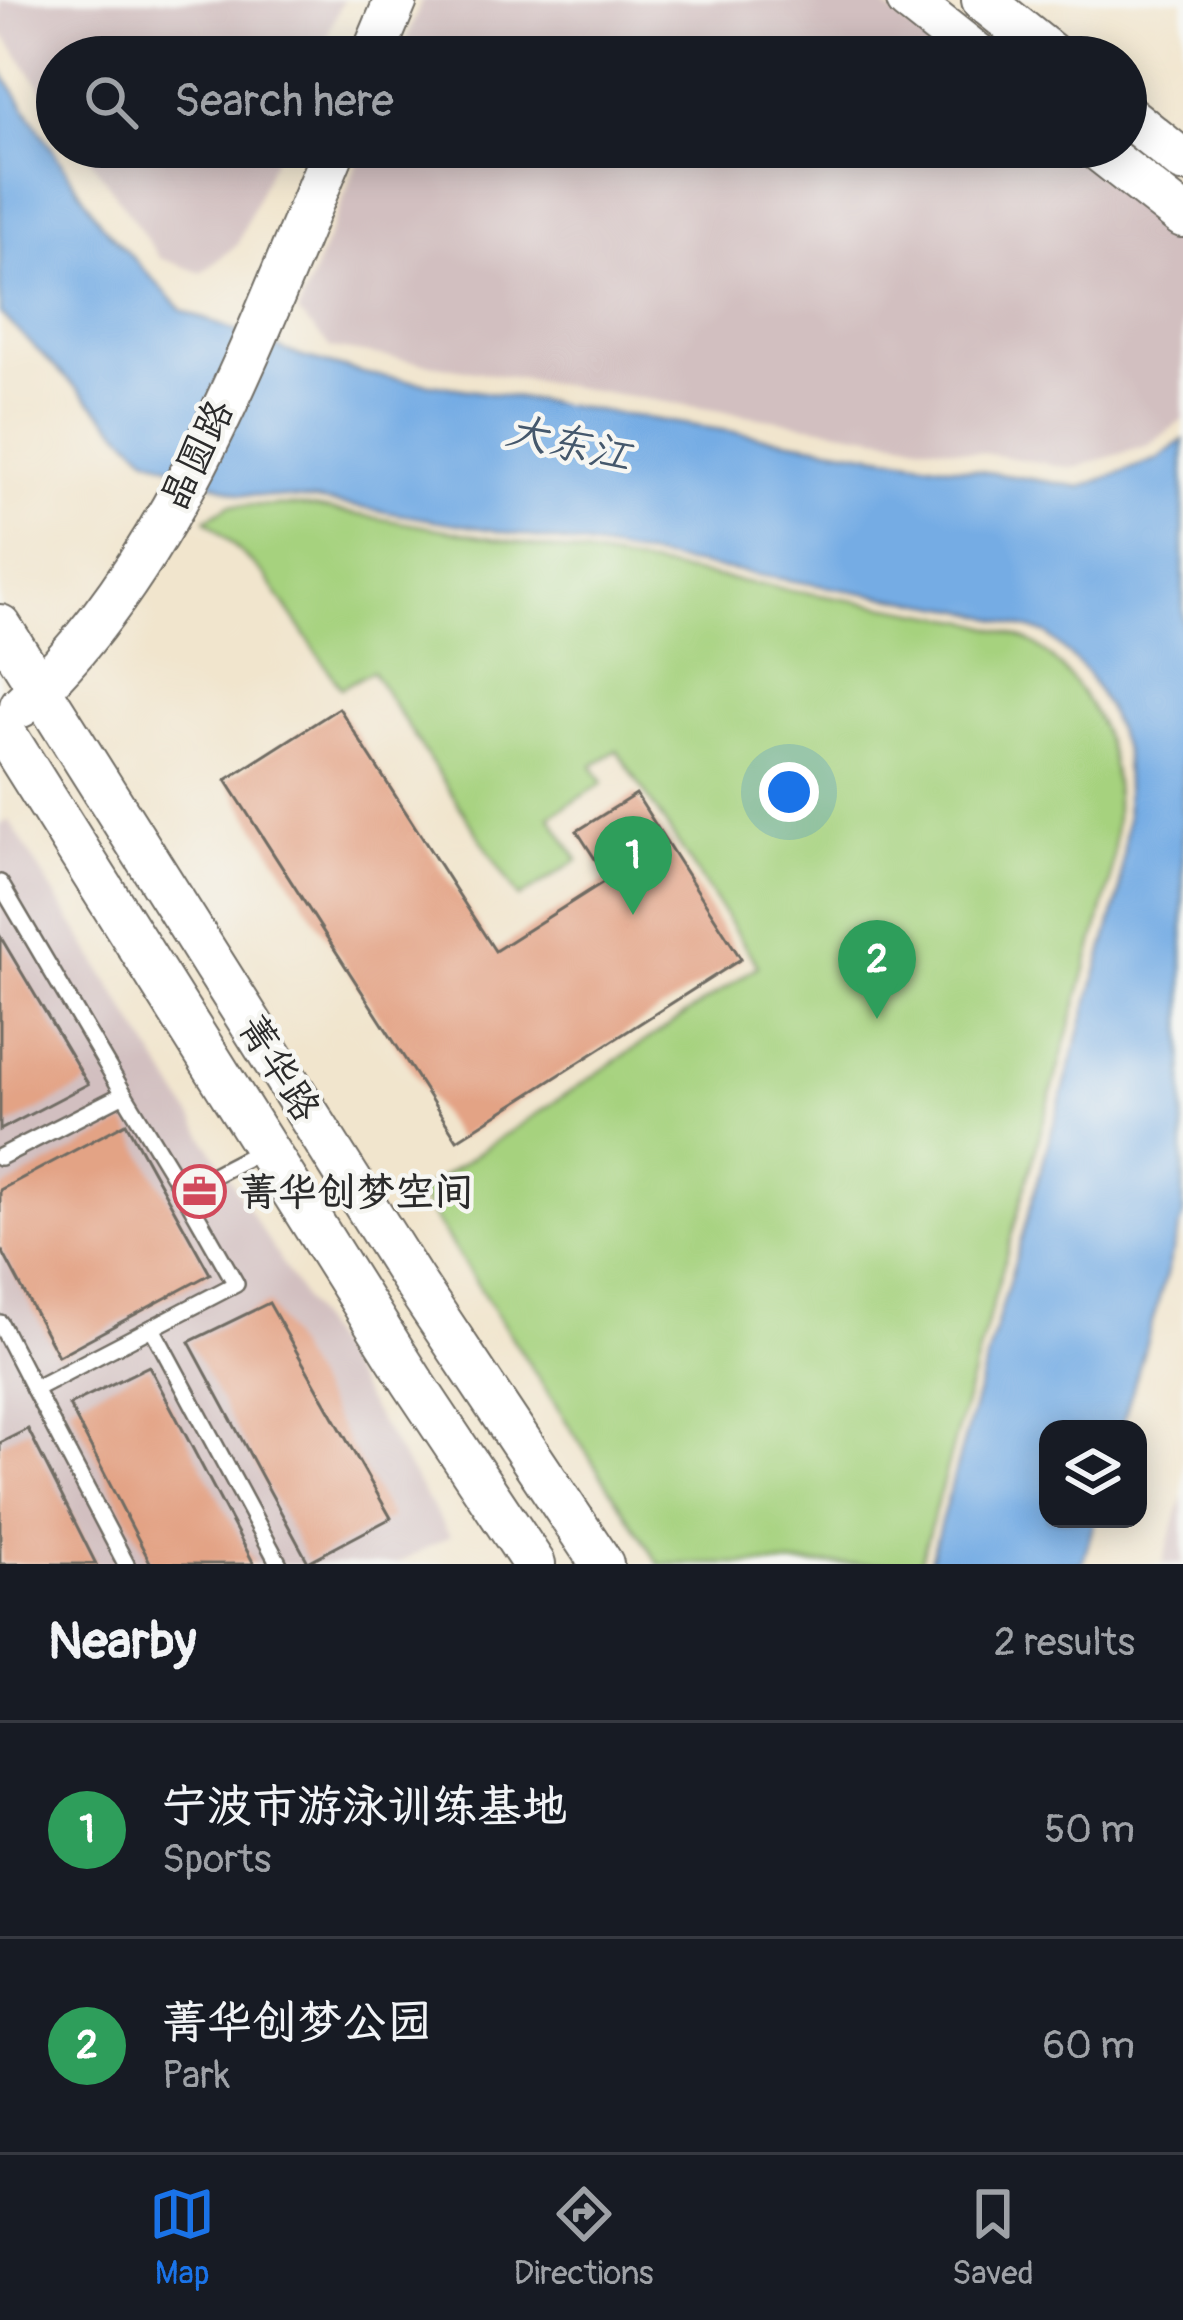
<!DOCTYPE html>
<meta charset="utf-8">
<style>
body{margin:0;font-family:Pangolin,"LXGW WenKai TC",sans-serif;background:#20242c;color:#f1f3f6}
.controls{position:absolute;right:36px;bottom:36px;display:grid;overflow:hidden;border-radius:24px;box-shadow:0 6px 30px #0003}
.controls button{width:108px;height:108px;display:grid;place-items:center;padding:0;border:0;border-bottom:3px solid #363941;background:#171b24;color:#f1f3f6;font:60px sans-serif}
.you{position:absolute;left:789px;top:792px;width:42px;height:42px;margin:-30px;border:9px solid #fff;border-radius:50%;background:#1a73e8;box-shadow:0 0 0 18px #1a73e833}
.badge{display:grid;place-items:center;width:78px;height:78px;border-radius:50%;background:#1a73e8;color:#fff;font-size:39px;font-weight:700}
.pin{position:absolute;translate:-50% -99px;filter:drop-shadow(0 3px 6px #0008)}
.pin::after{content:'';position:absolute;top:63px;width:42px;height:36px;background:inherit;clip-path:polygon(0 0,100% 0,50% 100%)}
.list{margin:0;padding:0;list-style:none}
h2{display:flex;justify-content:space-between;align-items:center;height:156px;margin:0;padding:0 48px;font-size:51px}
h2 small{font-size:39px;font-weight:400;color:#9ea1a6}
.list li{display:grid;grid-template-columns:78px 1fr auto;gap:36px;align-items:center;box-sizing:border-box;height:216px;padding:0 48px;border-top:3px solid #363941}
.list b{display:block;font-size:45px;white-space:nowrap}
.list p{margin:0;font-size:39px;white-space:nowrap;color:#9ea1a6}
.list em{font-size:39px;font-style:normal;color:#9ea1a6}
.icon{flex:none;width:66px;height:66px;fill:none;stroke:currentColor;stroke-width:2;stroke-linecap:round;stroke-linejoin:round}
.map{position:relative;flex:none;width:1183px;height:1564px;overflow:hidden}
.search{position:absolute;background:#171b24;box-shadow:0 6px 30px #0003;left:36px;right:36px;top:36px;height:132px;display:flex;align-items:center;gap:30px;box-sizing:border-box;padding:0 42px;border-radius:66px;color:#9ea1a6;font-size:45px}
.sheet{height:588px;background:#171b24}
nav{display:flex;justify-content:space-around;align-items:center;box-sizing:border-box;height:168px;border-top:3px solid #363941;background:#171b24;font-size:33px;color:#9ea1a6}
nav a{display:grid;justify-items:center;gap:6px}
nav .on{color:#1a73e8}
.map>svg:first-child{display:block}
</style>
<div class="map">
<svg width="1183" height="1564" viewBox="0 0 1183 1564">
<rect width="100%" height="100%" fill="#f6f6f2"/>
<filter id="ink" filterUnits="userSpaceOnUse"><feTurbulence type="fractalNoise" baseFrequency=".00833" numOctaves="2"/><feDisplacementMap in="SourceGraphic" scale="24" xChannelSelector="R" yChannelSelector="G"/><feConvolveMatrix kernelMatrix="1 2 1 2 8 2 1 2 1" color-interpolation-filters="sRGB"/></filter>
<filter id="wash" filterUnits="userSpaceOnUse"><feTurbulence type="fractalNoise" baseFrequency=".004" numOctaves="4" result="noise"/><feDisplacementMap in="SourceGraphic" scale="48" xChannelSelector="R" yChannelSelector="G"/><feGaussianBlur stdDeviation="2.7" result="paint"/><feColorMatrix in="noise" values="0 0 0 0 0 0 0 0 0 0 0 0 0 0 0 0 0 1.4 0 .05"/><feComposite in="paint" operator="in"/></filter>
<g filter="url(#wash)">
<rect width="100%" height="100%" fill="#f1e5cd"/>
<g fill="#d2bfc0">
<path d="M0 0H343L318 57H57V111L0 29Z"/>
<path d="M422 0H876L948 57H400Z"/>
<path d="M82 147H279L237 245 202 273 160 258Z"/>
<path d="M364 147H1063L1183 242V420L1149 445 1074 468 331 348 298 313Z"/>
<path d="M9 820 450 1536 396 1564H0V825Z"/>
<path d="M1183 1495V1564H1162Z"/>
</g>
<path fill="#a6d27e" stroke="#687e54" stroke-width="3" d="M230 505 307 506 969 621C988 628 1013 632 1031 642 1052 655 1069 675 1083 695 1125 754 1118 815 1110 883L920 1564H659L418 1193 758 966 617 750 592 766 603 783 550 816 578 860 519 898 372 671 341 688 265 576 206 519Z"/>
<path fill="#75ace4" stroke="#506c88" stroke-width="3" d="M0 69 102 225 183 311 302 357 367 374 1081 487 1158 459 1183 440V1216L1121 1429H1048V1519H1095L1082 1564H929L1119 895 1127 819 1125 752 1107 707 1086 671 1047 634 965 610 315 500 240 494 146 456 0 313Z"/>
<g id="blocks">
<g fill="#e3a385">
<path d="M339 708 495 951 608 879 577 831 636 794 741 959 457 1140 226 780Z"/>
<path d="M0 936 88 1084 0 1130Z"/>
<path d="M126 1123 210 1274 58 1356 0 1247V1190Z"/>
<path d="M269 1303 391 1518 308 1562 189 1342Z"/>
<path d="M149 1366 254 1564H151L69 1405Z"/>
<path d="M28 1429 96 1564H0V1443Z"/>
</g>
</g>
</g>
<g filter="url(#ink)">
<use href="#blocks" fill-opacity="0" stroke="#706c64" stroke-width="3"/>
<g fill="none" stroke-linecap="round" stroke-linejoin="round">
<defs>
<g id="lane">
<path d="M0 883 124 1094"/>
<path d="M0 1157 124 1094 183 1191 262 1150"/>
<path d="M0 1323 34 1389 236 1284 183 1191"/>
<path d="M152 1328 279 1564"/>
<path d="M34 1389 126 1564"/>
</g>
<g id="secondary">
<path d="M908 0 980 57"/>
<path d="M983 0 1054 57"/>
<path d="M372 57 396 0"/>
<path d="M1126 115 1183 161"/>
<path d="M1095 147 1183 216"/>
<path d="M0 626 412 1279 602 1564"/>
<path d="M21 706C174 567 256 335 335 147"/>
<path d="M0 726 412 1381 534 1564"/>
</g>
</defs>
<use href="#lane" stroke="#706c64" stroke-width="20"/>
<use href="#secondary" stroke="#706c64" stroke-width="46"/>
<use href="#lane" stroke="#fff" stroke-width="15"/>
<use href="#secondary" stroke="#fff" stroke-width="42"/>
</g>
</g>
<defs>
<symbol id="office-ring" viewBox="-11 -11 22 22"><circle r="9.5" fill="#f6f6f2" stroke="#d1495b" stroke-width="1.5"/><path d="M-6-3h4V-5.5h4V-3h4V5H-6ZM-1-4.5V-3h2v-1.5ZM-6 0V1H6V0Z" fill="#d1495b"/></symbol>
</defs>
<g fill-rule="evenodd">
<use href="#office-ring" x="170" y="1162" width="59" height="59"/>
</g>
<g text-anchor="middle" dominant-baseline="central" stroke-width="9" stroke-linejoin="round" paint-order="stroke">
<g font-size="39" fill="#2b2b2b" stroke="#f6f6f2">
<text transform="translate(197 455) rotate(-64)">晶圆路</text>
<text transform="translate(279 1068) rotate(58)">菁华路</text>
</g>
<g font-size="39" font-weight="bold" fill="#2b2b2b" stroke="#f6f6f2" text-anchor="start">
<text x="239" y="1192">菁华创梦空间</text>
</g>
<g font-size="42" font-style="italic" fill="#45586c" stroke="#f6f6f2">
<text transform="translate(569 444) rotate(13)">大东江</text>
</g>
</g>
</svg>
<div class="controls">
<button><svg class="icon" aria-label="layers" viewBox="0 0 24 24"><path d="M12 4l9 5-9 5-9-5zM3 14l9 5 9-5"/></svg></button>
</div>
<div class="you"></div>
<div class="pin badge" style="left:633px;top:915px;background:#2e9e5b">1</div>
<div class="pin badge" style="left:877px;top:1019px;background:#2e9e5b">2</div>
<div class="search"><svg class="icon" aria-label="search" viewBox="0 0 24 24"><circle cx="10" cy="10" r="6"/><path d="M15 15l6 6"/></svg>Search here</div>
</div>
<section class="sheet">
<h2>Nearby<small>2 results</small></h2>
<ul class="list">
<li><span class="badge" style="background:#2e9e5b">1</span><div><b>宁波市游泳训练基地</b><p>Sports</p></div><em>50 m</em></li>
<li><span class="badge" style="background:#2e9e5b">2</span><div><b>菁华创梦公园</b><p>Park</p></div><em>60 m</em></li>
</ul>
</section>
<nav>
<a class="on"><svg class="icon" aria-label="map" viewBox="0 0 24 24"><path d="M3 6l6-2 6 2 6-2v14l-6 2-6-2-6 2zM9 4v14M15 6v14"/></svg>Map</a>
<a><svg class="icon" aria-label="directions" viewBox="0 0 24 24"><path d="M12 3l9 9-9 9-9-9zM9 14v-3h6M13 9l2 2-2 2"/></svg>Directions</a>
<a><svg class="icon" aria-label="saved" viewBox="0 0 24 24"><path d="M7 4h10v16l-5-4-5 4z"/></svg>Saved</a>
</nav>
